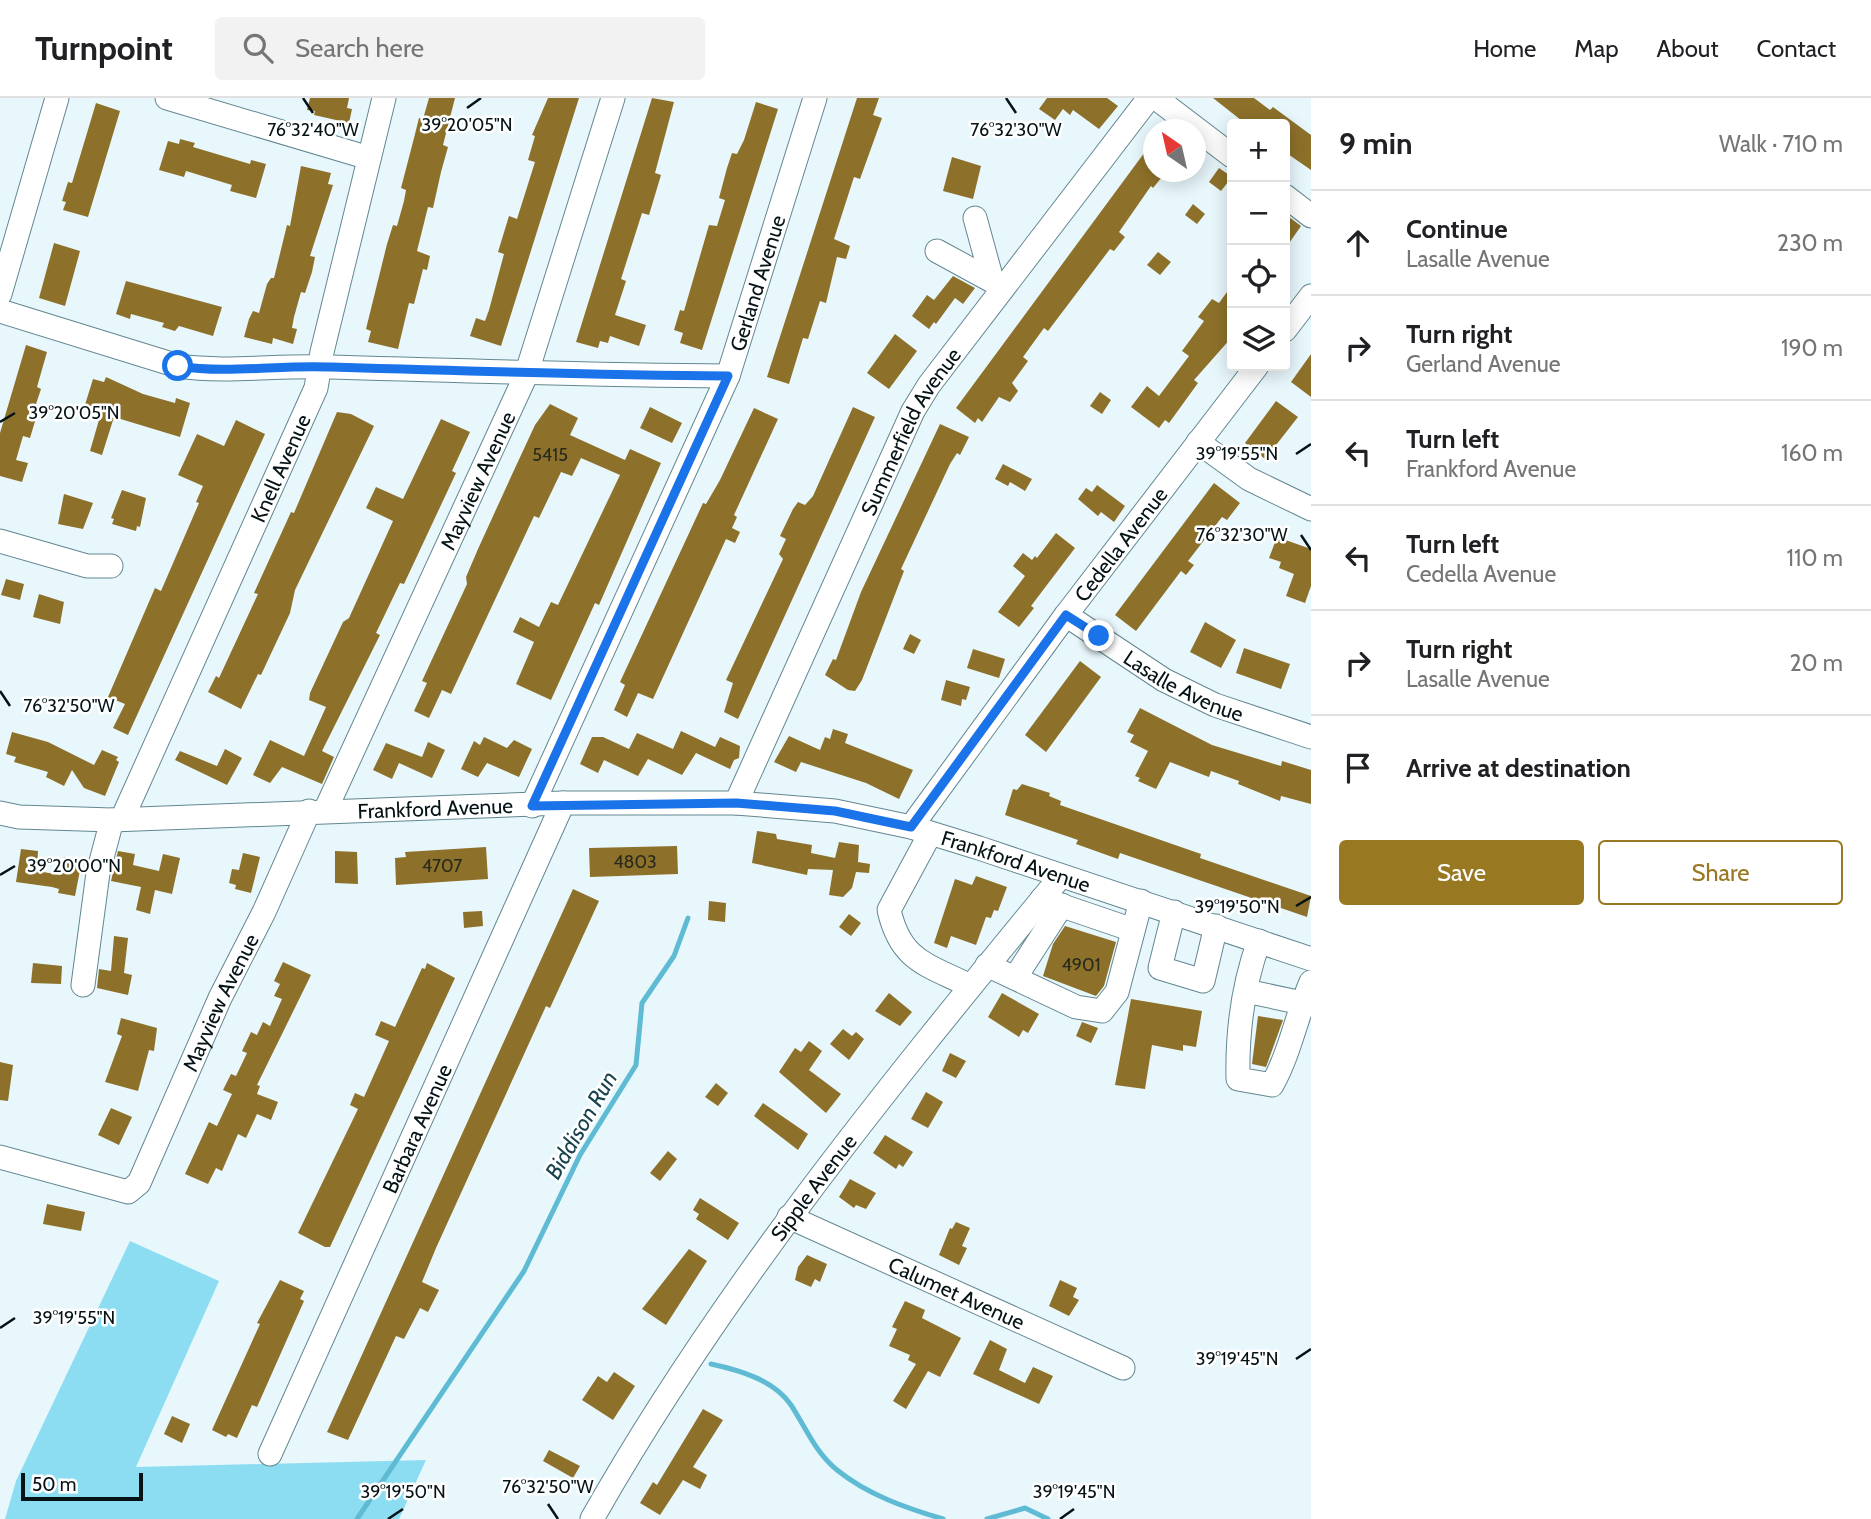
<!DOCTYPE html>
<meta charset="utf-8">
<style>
body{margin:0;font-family:Cabin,sans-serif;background:#f2f2f2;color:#202124}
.controls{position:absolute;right:21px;top:21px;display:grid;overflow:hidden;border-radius:7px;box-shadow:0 4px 18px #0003}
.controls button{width:63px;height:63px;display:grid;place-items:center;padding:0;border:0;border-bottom:2px solid #e0e0e0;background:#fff;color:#202124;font:35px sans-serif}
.compass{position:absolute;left:1143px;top:21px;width:63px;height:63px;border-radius:50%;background:#fff;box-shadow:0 4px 18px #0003;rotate:326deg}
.scale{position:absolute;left:21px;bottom:18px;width:122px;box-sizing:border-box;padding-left:7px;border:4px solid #051317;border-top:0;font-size:19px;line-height:24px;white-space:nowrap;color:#051317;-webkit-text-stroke:5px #fff;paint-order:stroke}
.stop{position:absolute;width:21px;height:21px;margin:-16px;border:5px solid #1a73e8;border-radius:50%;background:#fff}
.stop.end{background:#1a73e8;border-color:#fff;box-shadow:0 2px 7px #0008}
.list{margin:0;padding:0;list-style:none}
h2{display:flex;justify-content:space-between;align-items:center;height:91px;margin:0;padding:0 28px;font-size:30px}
h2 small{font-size:23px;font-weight:400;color:#757577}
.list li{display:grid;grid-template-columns:46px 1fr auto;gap:21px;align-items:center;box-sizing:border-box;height:105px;padding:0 28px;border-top:2px solid #e0e0e0}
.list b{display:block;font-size:26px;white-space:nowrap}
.list p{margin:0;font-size:23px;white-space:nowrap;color:#757577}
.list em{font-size:23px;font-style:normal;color:#757577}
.actions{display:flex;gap:14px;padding:21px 28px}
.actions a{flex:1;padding:16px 0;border:2px solid #997822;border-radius:7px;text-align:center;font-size:24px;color:#997822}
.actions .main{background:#997822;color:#fff}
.icon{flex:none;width:38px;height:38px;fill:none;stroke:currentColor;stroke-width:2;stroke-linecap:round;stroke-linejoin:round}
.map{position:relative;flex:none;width:1311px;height:1421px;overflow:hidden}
header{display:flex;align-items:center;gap:42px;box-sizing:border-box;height:98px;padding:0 35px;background:#fff;border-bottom:2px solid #e0e0e0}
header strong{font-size:33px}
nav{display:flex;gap:38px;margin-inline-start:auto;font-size:24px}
.search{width:490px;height:63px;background:#f2f2f2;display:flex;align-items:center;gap:18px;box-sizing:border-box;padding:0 24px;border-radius:7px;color:#757577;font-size:26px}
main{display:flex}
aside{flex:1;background:#fff}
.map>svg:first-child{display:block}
</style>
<header>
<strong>Turnpoint</strong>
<div class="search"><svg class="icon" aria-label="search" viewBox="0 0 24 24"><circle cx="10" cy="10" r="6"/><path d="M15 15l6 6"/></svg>Search here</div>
<nav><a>Home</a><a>Map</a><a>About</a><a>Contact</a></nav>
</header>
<main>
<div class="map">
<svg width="1311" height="1421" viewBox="0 0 1311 1421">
<rect width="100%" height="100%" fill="#e8f7fc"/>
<path fill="#8dddf2" d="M130 1143 219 1183 136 1369 426 1362 399 1421H5L16 1383Z"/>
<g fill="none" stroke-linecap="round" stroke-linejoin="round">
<g stroke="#5ebbd3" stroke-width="5">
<path d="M711 1266C739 1272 774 1282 791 1307 806 1330 815 1354 837 1372 868 1397 906 1410 943 1421"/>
<path d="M357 1421 524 1173 580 1057 636 967 642 905 674 858 688 820"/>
<path d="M987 1421 1025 1410 1048 1421"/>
</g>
</g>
<g fill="#8d712a">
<path d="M310 0H349L347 10 352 11 349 25 314 17 315 13 307 12Z"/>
<path d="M429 0H455L443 47 448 49 441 74 433 110 428 109 417 153 430 158 427 172 423 171 414 206 409 205 398 251 368 244 371 233 366 231 387 146 393 127 397 128 404 103 406 92 401 90 414 40 419 20 423 21Z"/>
<path d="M548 0H579L501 248 470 238 476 220 485 223 489 212 504 156 498 154 509 118 517 121 535 64 528 62 535 38 532 37Z"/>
<path d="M652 0 674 4 655 75 661 77 649 117 642 115 621 181 626 183 615 217 646 227 639 248 610 238 608 245 600 243 598 250 576 244Z"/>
<path d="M857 0H879L873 17 882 20 860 81 854 79 834 141 850 148 846 161 837 159 826 205 820 203 808 241 803 240 789 286 767 279Z"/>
<path d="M1047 0H1107L1118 8 1099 31 1073 12 1070 17 1063 11 1055 22 1039 11Z"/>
<path d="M1213 0H1254L1270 12 1273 9 1311 37V72L1285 54V26H1246Z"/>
<path d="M756 4 778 11 702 252 680 245 683 235 674 232 680 212 684 213 709 127 717 128 725 102 719 100 727 70 732 55 737 56 744 42Z"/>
<path d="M96 5 120 13 88 119 63 112 66 104 62 103 68 84 72 85Z"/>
<path d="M180 41 195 45 193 49 250 66 251 62 266 66 256 100 230 93 232 87 186 73 184 79 159 72 168 43 179 46Z"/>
<path d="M1153 43V74H1166L1153 90 1151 88 1119 134 1125 139 1114 153 1110 151 1048 233 1044 230 1023 259 1028 263 1012 285 1018 293 1010 304 999 299 982 324 978 320 975 325 956 310Z"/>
<path d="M952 59 981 68 973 101 943 93Z"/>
<path d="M301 68 331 75 328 86 333 87 310 158 315 159 312 174 305 195 301 194 294 219 292 230 297 231 293 246 273 240 272 246 244 239 249 221 253 213 259 215 267 186 271 180H274L287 127 290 128Z"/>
<path d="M1219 70 1232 79 1221 93 1209 84Z"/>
<path d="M1193 106 1205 116 1197 126 1185 117Z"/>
<path d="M1285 116 1301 128 1285 151Z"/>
<path d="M54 145 80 153 65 208 39 200Z"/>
<path d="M1158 154 1171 164 1160 177 1147 167Z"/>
<path d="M953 178 975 190 963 206 955 200 936 226 934 224 929 231 912 218 927 197 934 202Z"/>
<path d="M126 183 222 209 213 238 179 228 175 233 162 229 164 225 131 216 130 221 116 216Z"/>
<path d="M1232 187V239L1194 282 1198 285 1169 325 1165 322 1159 330 1131 309 1147 288 1159 298 1189 258 1182 253 1204 223 1198 219 1212 201 1219 205Z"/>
<path d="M895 236 917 253 889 291 867 275Z"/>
<path d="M26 247 47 254 37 289 41 291 35 309 39 310 30 340 23 338 16 362 28 365 22 384 0 378V335Z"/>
<path d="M1311 256V299L1291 284Z"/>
<path d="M106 279 143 296 175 305 176 300 190 305 180 339 114 319 102 357 90 353 101 315 84 310 93 281 104 284Z"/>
<path d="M1100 294 1111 302 1102 316 1090 308Z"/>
<path d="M1276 303 1298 319 1265 361 1245 345Z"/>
<path d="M550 306 578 320 570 337 625 362 630 351 661 365 599 507 595 505 551 602 516 586 534 544 513 534 520 519 539 529 551 504 558 507 620 377 581 360 572 378 561 374 539 420 534 418 451 596 442 592 429 620 414 613 427 585 422 583 467 486 466 479 478 451 515 370 535 327Z"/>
<path d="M650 309 682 325 672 345 640 330Z"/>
<path d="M853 309 875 319 738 621 724 614 733 585 726 582 783 461 779 456 786 441 780 438 793 411 798 404 805 407 813 398Z"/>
<path d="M754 310 778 321 734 417 737 419 732 430 740 434 735 445 726 441 653 601 638 595 627 619 614 612 625 587 620 584 703 405 706 406 720 382Z"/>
<path d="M337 314 351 316 374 328 295 492 290 515 261 577 258 576 241 611 208 594 216 578 219 580 258 496 254 495 291 414 294 415Z"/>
<path d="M441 321 470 334 452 373 456 375 426 439 404 486 400 485 376 535 380 537 322 653 334 659 322 686 282 669 270 685 253 677 270 642 304 658 326 609 309 602 310 595 343 524 349 520 393 423 366 410 376 389 403 401Z"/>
<path d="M236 322 265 336 128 637 113 630 125 606 108 599 155 490 161 493 199 405 196 404 203 388 178 377 197 336 224 348Z"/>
<path d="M940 326 969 339 960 357 957 355 950 366 901 471 904 473 862 582 855 593 848 592 825 577 833 561 836 562 861 494Z"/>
<path d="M1003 366 1032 381 1025 393 1010 384 1008 388 995 381Z"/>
<path d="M1214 385 1240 405 1227 422 1222 419 1188 463 1194 467 1186 477 1181 473 1136 533 1115 517Z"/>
<path d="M1097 387 1125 408 1114 424 1101 414 1098 418 1078 401 1086 390 1092 394Z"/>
<path d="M122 392 146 400 140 429 137 428 136 433 112 426 114 421 111 420Z"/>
<path d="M64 396 93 405 83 431 58 426Z"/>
<path d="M1056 435 1075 450 1031 508 1034 510 1019 529 998 514 1025 478 1013 468 1023 455 1032 462 1035 458 1037 460Z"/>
<path d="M1277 439 1311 451V488L1305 505 1286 498 1294 476 1279 470 1281 464 1269 460Z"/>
<path d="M6 481 24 486 20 502 1 497Z"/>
<path d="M39 496 64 504 60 526 33 519Z"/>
<path d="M1205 524 1236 542 1221 570 1190 554Z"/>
<path d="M910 536 921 542 914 556 903 551Z"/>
<path d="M1244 550 1290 566 1281 591 1236 575Z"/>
<path d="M973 551 1005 561 999 580 967 570Z"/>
<path d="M1080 563 1101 579 1046 654 1025 637Z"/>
<path d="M946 582 970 589 966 602 962 601 961 608 941 602Z"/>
<path d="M1140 610 1212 647 1281 668 1282 663 1311 672V706L1281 698 1280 703 1238 686 1239 683 1211 673 1209 679 1170 664 1156 691 1138 683 1140 680 1135 678 1148 653 1130 644 1134 637 1127 634Z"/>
<path d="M833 631 848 636 845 645 913 672 899 701 866 685 801 664 796 674 774 664 789 638 820 652 825 639 830 641Z"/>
<path d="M681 633 715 649 720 639 740 648 739 660 734 662 730 671 696 655 682 677 648 661 638 678 604 662 598 675 580 666 592 639H603L629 651 637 635 673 651Z"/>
<path d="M12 634 48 644 94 667 102 652 118 659 116 662 119 664 105 698 84 690 72 672 64 688 46 679 48 674 14 664 16 659 6 656Z"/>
<path d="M484 639 507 650 514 642 532 651 519 679 487 665 478 679 461 671 474 643 480 647Z"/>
<path d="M428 644 445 652 432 680 399 665 392 681 373 672 386 645 422 659Z"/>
<path d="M225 651 242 660 227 687 175 662 180 653 217 668Z"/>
<path d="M1022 686 1050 695 1049 698 1061 703 1060 707 1201 756 1200 760 1311 798 1307 819 1120 755 1118 761 1076 746 1078 742 1005 717 1013 691 1017 692Z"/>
<path d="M757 733 776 736 777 741 812 747 811 755 835 760 839 744 859 747 858 764 870 766 869 775 856 774 852 790 843 799 829 797 833 772 808 771 807 777 752 765Z"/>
<path d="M677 748 678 776 590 779 589 750Z"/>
<path d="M486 749 488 781 396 787 395 760 406 759 405 754Z"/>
<path d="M21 751 38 753 37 773 61 777 64 759 82 762 75 798 58 795 59 791 52 789 16 784Z"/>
<path d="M118 753 135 756 133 767 159 773 163 756 180 760 172 796 155 792 150 816 136 812 141 789 111 783Z"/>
<path d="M335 753 357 754 358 786 335 785Z"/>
<path d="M243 755 260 759 251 795 235 791 236 787 229 785 232 771 239 772Z"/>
<path d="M976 778 1007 789 998 813 994 812 991 820 986 819 976 847 951 838 947 850 934 845 955 781 972 787Z"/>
<path d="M573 791 599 803 550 910 546 908 436 1150 422 1184 439 1192 428 1214 420 1210 404 1241 396 1238 348 1342 327 1334Z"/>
<path d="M709 803 726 805 725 824 708 822Z"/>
<path d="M482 813 483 828 464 830 463 814Z"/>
<path d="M849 816 861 825 851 838 839 829Z"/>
<path d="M1065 828 1116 844 1104 888 1096 898 1043 878 1053 846Z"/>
<path d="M114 838 128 840 124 875 132 877 128 897 97 890 99 871 111 873Z"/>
<path d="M283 864 311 877 257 987 260 988 257 996 278 1004 271 1022 257 1016 246 1040 238 1036 222 1073 216 1070 208 1086 185 1076 209 1024 217 1028 232 996 223 992 231 976 236 978 247 955 242 953 251 934 257 937 263 924 270 928 282 901 274 898 280 886 274 883Z"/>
<path d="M33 865 62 868 61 886 31 885Z"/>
<path d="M427 865 455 880 330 1149H325L298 1135 358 1011 350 1007 355 995 364 999 389 943 375 937 381 923 395 929 422 870 425 871Z"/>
<path d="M889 895 912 914 900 928 875 913Z"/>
<path d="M1002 895 1039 916 1028 935 1023 932 1019 939 988 919Z"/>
<path d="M1131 901 1202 913 1196 949 1183 947V953L1152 947 1145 991 1115 987Z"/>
<path d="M1258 918 1283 922 1266 969 1252 966Z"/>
<path d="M121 920 157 930 154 953 149 952 138 993 105 984 122 938 117 936Z"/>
<path d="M1082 924 1098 930 1091 945 1076 938Z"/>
<path d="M843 931 852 938 856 934 864 941 849 962 830 946Z"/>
<path d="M809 943 822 953 809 972 841 996 826 1015 779 974 795 950 801 954Z"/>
<path d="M950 955 966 963 956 980 942 973Z"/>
<path d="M0 964 13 967 8 1003 0 1002Z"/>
<path d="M716 985 728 995 718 1008 705 999Z"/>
<path d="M926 994 943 1004 928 1030 911 1021Z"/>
<path d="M763 1005 808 1036 798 1052 754 1018Z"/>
<path d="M111 1010 132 1019 119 1047 98 1037Z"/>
<path d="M885 1037 913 1054 903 1069 899 1066 896 1071 873 1055Z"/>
<path d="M668 1053 677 1061 660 1083 650 1075Z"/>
<path d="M850 1081 876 1095 866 1111 856 1107 854 1110 839 1099Z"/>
<path d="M700 1100 739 1125 728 1142 696 1121 699 1116 693 1112Z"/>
<path d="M47 1106 85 1114 81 1133 43 1126Z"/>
<path d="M956 1124 970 1130 962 1148 967 1150 959 1167 939 1157 950 1130 952 1131Z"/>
<path d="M689 1151 707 1163 666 1227 642 1211Z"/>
<path d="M807 1157 827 1166 820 1184 815 1181 811 1189 795 1182 798 1169Z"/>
<path d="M280 1182 304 1193 300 1201 304 1203 257 1309 252 1307 237 1340 228 1336 226 1339 212 1332 260 1226 257 1225Z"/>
<path d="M1060 1182 1077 1190 1073 1199 1079 1202 1069 1218 1049 1208Z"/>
<path d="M905 1203 925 1212 922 1220 961 1240 940 1279 928 1273 906 1311 893 1303 916 1266 908 1262 910 1257 889 1248 897 1231 892 1229Z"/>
<path d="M990 1242 1007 1251 999 1272 1025 1285 1033 1269 1053 1278 1039 1306 973 1276Z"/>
<path d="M614 1274 635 1288 613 1322 582 1302 598 1278 607 1284Z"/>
<path d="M703 1311 723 1322 693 1369 707 1377 700 1391 683 1382 660 1417 640 1405 653 1384 657 1387Z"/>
<path d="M172 1318 190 1326 182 1345 164 1336Z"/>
<path d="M549 1352 580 1368 573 1380 543 1363Z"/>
</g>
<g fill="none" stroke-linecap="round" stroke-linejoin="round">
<defs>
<g id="minor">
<path d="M167 0 369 60"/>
<path d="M1156 0 1232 58"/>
<path d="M1285 98 1311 118"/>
<path d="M975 120 992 182"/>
<path d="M937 153 1003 189"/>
<path d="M0 196 57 0"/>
<path d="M0 213 178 268C228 275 277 267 327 269 461 273 594 277 728 278"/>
<path d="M1285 232 1311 198"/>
<path d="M1198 344 1249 381 1311 411"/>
<path d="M0 443 87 468H111"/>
<path id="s1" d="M1066 517 1164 582 1215 607 1311 639"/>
<path id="s2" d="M736 705 913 313 929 287 1149 0"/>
<path id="s3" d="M532 708 728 278 815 0"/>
<path id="s4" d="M325 713 526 277 613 0"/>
<path id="s5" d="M0 715 19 719 112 722 563 705H736L835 713 911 729 979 750 1311 861"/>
<path id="s6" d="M122 721 316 290 322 254 384 0"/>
<path id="s7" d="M911 729 1066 517 1257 268"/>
<path d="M930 736 889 812C901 864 927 866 970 888"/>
<path d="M1042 801 1133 832"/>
<path d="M1174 814 1160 870 1203 883 1216 828"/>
<path d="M1259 843C1243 887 1237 934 1238 981L1272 987C1290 955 1296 919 1311 884"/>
<path d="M987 867 1076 909 1102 913 1117 894 1141 803"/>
<path d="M1015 880 1062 807"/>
<path d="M83 887 98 775 112 722"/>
<path d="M1246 893 1302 905"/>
<path id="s8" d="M0 1059 128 1094 139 1085 220 900 264 814 309 713"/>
<path id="s9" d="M789 1119 1123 1270"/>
<path id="s10" d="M270 1356 563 705"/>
<path id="s11" d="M592 1421C723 1189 893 983 1061 778"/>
</g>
</defs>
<use href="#minor" stroke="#628791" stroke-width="25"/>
<use href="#minor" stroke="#fff" stroke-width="23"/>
</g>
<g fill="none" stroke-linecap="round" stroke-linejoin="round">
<path stroke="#1a73e8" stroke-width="9" d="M178 268C228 276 277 267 327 269 461 273 594 277 728 278L532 708 736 705 835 713 911 729 1066 517 1099 538"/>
</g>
<path fill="none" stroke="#051317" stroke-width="2.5" d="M303 0 313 15M1006 0 1016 15M467 10 481 0M0 324 15 315M1296 356 1311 346M1301 437 1311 452M0 593 10 608M0 777 15 768M1296 808 1311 799M0 1230 15 1220M1296 1261 1311 1251M548 1406 558 1421M388 1421 403 1411M1060 1421 1074 1411"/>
<g text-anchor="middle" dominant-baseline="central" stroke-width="5" stroke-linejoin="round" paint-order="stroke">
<g font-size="18" fill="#272a1c">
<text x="550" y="357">5415</text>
<text x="635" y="764">4803</text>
<text x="442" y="768">4707</text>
<text x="1081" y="867">4901</text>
</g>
<g font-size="21" fill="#051317" stroke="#fff">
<text stroke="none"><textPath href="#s3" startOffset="570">Gerland Avenue</textPath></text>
<text stroke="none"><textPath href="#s2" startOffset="411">Summerfield Avenue</textPath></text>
<text stroke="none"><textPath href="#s6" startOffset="385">Knell Avenue</textPath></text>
<text stroke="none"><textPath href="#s4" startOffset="364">Mayview Avenue</textPath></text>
<text stroke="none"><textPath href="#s7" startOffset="352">Cedella Avenue</textPath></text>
<text stroke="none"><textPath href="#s1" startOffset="138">Lasalle Avenue</textPath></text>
<text stroke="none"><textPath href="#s5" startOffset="436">Frankford Avenue</textPath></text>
<text stroke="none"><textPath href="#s5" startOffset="1024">Frankford Avenue</textPath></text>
<text stroke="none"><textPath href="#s8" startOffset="345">Mayview Avenue</textPath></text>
<text stroke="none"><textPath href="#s10" startOffset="357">Barbara Avenue</textPath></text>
<text stroke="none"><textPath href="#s11" startOffset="399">Sipple Avenue</textPath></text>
<text stroke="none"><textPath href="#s9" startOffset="184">Calumet Avenue</textPath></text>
</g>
<g font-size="23" font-style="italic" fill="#19444e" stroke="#fff">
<text transform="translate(581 1027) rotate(-60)">Biddison Run</text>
</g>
</g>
<g font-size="18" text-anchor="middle" fill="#051317" stroke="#fff" stroke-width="5" stroke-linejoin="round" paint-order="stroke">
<text x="467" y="33">39°20'05"N</text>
<text x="313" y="38">76°32'40"W</text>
<text x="1016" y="38">76°32'30"W</text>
<text x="74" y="321">39°20'05"N</text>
<text x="1237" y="362">39°19'55"N</text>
<text x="1242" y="443">76°32'30"W</text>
<text x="69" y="614">76°32'50"W</text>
<text x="74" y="774">39°20'00"N</text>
<text x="1237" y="815">39°19'50"N</text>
<text x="74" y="1226">39°19'55"N</text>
<text x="1237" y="1267">39°19'45"N</text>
<text x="548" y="1395">76°32'50"W</text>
<text x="403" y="1400">39°19'50"N</text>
<text x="1074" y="1400">39°19'45"N</text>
</g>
</svg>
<div class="controls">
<button>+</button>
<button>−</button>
<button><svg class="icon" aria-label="locate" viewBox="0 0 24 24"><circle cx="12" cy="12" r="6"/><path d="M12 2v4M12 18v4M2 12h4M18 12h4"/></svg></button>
<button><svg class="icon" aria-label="layers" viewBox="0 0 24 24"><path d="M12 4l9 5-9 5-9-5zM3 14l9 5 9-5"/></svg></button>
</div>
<svg class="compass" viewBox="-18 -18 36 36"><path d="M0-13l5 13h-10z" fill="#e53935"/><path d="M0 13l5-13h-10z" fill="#757577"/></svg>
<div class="scale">50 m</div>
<div class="stop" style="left:178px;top:268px"></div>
<div class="stop end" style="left:1099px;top:538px"></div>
</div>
<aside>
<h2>9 min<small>Walk · 710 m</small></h2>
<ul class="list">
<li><svg class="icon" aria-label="ahead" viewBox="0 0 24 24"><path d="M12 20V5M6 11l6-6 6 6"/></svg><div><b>Continue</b><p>Lasalle Avenue</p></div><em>230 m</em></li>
<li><svg class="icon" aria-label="right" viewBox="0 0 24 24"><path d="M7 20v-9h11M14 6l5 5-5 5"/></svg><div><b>Turn right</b><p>Gerland Avenue</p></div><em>190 m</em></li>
<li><svg class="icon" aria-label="left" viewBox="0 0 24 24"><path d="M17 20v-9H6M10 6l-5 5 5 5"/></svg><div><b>Turn left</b><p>Frankford Avenue</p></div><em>160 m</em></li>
<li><svg class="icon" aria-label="left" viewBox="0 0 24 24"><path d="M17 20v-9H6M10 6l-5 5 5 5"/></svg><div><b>Turn left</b><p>Cedella Avenue</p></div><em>110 m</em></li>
<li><svg class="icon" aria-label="right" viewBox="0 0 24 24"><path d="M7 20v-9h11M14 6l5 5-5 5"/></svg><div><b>Turn right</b><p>Lasalle Avenue</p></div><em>20 m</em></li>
<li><svg class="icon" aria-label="arrive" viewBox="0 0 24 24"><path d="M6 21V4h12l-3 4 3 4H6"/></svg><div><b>Arrive at destination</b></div></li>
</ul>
<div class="actions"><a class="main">Save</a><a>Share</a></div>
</aside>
</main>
